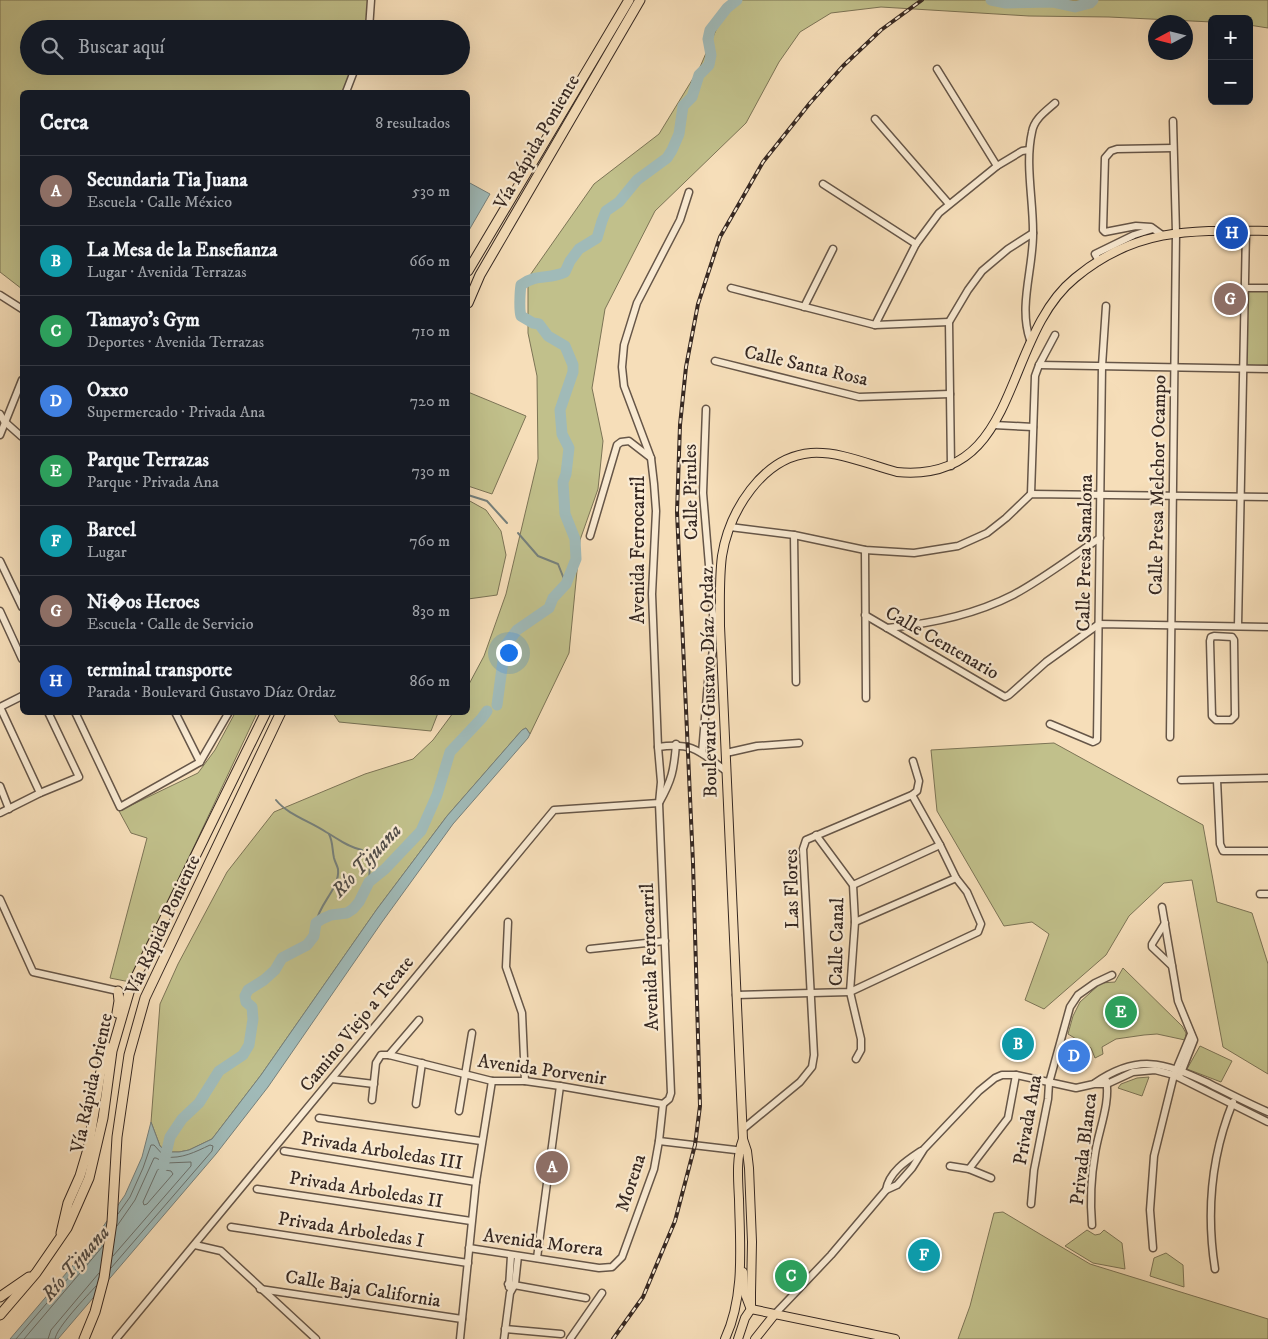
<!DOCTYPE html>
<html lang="es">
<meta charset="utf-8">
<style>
body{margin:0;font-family:"IM FELL DW Pica",serif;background:#20242c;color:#f1f3f6}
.controls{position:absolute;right:15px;top:15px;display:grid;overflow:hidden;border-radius:8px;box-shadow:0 5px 20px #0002}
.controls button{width:45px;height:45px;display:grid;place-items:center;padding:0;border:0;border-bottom:1px solid #363941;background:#171b24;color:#f1f3f6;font:25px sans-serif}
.compass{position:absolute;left:1148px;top:15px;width:45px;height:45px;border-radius:50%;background:#171b24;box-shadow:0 5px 20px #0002;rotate:263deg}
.you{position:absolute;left:508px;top:652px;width:18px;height:18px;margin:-12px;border:4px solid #fff;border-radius:50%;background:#1a73e8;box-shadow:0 0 0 8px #1a73e833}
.badge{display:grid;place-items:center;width:32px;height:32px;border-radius:50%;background:#c59692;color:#fff;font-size:16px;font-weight:700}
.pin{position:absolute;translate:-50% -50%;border:2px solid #fff;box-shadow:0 1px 5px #0006}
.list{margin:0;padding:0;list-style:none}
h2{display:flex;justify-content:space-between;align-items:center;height:65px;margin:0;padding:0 20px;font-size:21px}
h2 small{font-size:16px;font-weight:400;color:#9ea1a6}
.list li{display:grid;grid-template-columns:32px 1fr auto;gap:15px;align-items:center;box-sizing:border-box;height:70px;padding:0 20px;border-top:1px solid #363941}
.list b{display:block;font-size:19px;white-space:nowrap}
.list p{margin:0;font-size:16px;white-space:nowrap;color:#9ea1a6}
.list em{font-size:16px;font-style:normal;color:#9ea1a6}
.icon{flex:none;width:28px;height:28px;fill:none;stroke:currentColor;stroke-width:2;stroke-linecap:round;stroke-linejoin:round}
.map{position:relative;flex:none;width:1268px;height:1339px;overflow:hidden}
.search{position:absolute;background:#171b24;box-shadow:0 5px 20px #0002;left:20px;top:20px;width:450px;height:55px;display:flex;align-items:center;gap:12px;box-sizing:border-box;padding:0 18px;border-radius:28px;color:#9ea1a6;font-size:19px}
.panel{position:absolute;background:#171b24;box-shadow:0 5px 20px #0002;left:20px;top:90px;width:450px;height:625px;border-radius:8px}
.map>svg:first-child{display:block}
</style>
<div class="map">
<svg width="1268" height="1339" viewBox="0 0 1268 1339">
<rect width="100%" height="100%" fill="#f6deb9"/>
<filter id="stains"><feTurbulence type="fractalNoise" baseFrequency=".004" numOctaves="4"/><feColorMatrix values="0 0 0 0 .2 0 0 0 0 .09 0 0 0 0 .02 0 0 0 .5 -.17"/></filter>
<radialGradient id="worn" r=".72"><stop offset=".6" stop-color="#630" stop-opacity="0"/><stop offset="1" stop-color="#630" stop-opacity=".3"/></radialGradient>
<g fill="#c1c08b" stroke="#7c7456">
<path d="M0 0H371L369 29H29V66H356L346 92H22V289L0 272Z"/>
<path d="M729 0H1268V28L1249 25V19H1212V22L1109 17 1029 16 881 7 831 13 800 32 779 62 746 123 655 211 605 309 592 388 603 441 598 489 580 540 569 653 530 734 526 728 522 730 447 816 377 909 261 1075 212 1139 189 1150 179 1152H167L160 1146 151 1122 160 1004 178 964 227 872 274 812 365 774 413 759 433 740 453 713 468 712V686L484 656 506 594 538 459 537 376 528 333V278L594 184 659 134 700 67Z"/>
<path d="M1247 290H1268V365L1246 366Z"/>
<path d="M468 392 526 416 492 494 468 486Z"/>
<path d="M468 500 486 510 501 531 506 555 497 595 468 599Z"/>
<path d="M235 713H257L130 982 110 978 147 838 131 833 119 811 198 773 215 750Z"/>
<path d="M333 713H438L431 731 339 722Z"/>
<path d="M1054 743 1203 825 1217 902 1252 913 1268 964V1074L1223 1047 1192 880 1164 883 1129 916 1106 955 1044 1009 1025 1000 1049 934 1032 922 1004 926 937 811 931 750Z"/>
<path d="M1123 968 1182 1026 1186 1033 1185 1040 1157 1034 1144 1035 1116 1039 1102 1047 1103 1054 1095 1058 1091 1048 1068 1034 1073 1016 1080 1002 1101 983 1115 982Z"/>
<path d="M1200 1046 1232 1061 1221 1082 1187 1069Z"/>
<path d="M1149 1077 1142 1096 1118 1088 1121 1084 1137 1078Z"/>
<path d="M1003 1212 1090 1264 1268 1319V1339H958L970 1306 994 1213Z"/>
<path d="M1087 1230 1095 1235 1100 1234 1104 1230 1122 1243 1125 1269 1093 1263 1065 1246Z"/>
<path d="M1166 1253 1183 1265 1184 1287 1150 1276 1154 1258Z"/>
</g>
<g fill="#a0bab8" stroke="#76807c">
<path d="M468 182 490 194 468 232Z"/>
<path d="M526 728 530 734 528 738 453 824 382 922 268 1087 216 1154 58 1339H10L91 1244 125 1195 142 1157 151 1122 160 1146 167 1152H179L189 1150 212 1139 261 1075 377 909 447 816 522 730Z"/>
</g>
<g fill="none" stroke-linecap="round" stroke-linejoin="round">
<g stroke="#6b716d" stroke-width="1">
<path d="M159 1169 171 1171 173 1174 147 1204 144 1205 143 1202 157 1171Z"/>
<path d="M113 1256 191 1166V1162L166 1163 156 1158H154L135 1200 117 1226"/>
<path d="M111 1268 212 1151 213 1146 210 1145C195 1152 182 1159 165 1157L154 1145H151L143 1168 130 1197 118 1214"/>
<path d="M16 1339 95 1247 105 1233"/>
<path d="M24 1339 103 1246"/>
<path d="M48 1339 51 1330 99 1273"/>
<path d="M55 1339C56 1328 87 1296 96 1286"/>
</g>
<g stroke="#76807c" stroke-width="2">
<path d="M468 495 487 501 507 523"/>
<path d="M518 533 538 556 558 564 566 584"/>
<path d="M276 800C288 815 310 821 326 832 340 840 346 846 362 850L370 864 369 882"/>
<path d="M316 923C319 903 340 889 338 869 337 865 335 862 334 858 332 849 333 842 329 834"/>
</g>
<g stroke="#a0bab8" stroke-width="11">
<path d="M991 0 1006 3 1052 2 1075 7 1090 3 1093 0"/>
<path d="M497 705 505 646 517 630 549 608 553 598 566 584 576 559 575 539 565 514 563 482 566 474 569 448 562 434 560 410 573 372V365L565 346 548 336 539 324 533 323 521 316C519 310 520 291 521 285 537 273 549 280 565 272L570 261 579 249 597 238 602 221 606 211 619 202 637 180 667 158 672 150 679 134 683 106 692 97 699 75 709 65 711 55 708 39 710 30 727 8 737 0"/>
<path d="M163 1166 170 1137 182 1119 199 1103 219 1071 243 1055 249 1045 253 1019 252 1007 246 1002 245 996 248 990 264 980 275 970 282 958 307 945 314 936 316 923 322 919 331 915 347 913 353 909 359 902 369 882 385 869 421 831 437 795 450 752 482 718 487 711"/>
</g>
<defs>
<g id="minor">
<path d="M369 29 371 0"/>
<path d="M937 69 997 166"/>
<path d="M346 92 356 66"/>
<path d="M875 119 949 204"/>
<path d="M823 184 916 244"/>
<path d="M1162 235 1151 227 1136 226 1105 232 1103 230 1105 158 1111 151 1117 149 1173 148"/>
<path d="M1099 261 1095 254 1134 235 1153 229"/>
<path d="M731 288 875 325 949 322"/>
<path d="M1245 288H1268"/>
<path d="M0 295 22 309"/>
<path d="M804 307 833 249"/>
<path d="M875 325 916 244 939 213 997 166 1022 151 1029 150"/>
<path d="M1030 340C1018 305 1034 267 1033 231 1033 198 1025 163 1032 132 1034 119 1046 111 1055 103"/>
<path d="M715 361 859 397 950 394"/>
<path d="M1039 365 1268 369"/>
<path d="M0 414 4 421 22 437"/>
<path d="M994 425 1033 427"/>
<path d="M0 435 22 380"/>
<path d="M951 466 949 322 968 290 982 271 1008 249 1033 233"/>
<path d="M1031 494 1035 376 1039 365 1055 335"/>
<path d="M730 527 794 535 865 550 914 553 958 546 987 533 1006 518 1031 494 1268 497"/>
<path d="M794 535 796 682"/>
<path d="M590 536 617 445 621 442 629 441 651 458"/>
<path d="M865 550 866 698"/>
<path d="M0 561 22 607"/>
<path d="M0 611 22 659"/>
<path d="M865 615 1005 697 1009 695 1046 662 1099 624 1268 627"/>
<path d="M1238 626 1246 231"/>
<path d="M887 628C930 624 974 615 1013 595 1043 579 1071 557 1100 538"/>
<path d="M1214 636 1232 637 1234 640 1235 716 1231 720H1216L1212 716 1210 641 1211 637Z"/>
<path d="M0 707 40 793"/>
<path d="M0 707 22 696"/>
<path d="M75 712 120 807 200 762 229 712"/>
<path d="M175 712 200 762"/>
<path d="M1050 724 1093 742 1097 740 1102 366 1106 306"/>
<path d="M1170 737 1176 233 1173 121"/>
<path d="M658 747C693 742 699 751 726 771"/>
<path d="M702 753 708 682 713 650 714 626 703 493 706 409"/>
<path d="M726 753 757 746 799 743"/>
<path d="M1181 780 1268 778"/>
<path d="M1217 780 1220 844 1223 851H1268"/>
<path d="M0 786 9 809"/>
<path d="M0 813 40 793 79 777 48 712"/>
<path d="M816 835 853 885 855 922 850 992 861 1039V1050L856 1059"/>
<path d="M853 885 940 845"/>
<path d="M1260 894H1268"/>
<path d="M0 899 33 972 118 991"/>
<path d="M1162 907 1178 1001 1194 1040 1181 1073"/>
<path d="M508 922 506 967 522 1013 525 1081"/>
<path d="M855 922 956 878"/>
<path d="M1165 923 1152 944V947L1172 966"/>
<path d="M590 949 665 941"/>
<path d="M736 995 850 992 978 932 981 924 967 892 956 878 940 845 912 795"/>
<path d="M389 1055 419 1020"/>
<path d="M332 1079 374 1084"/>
<path d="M1095 1083C1137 1054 1163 1062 1206 1082 1226 1092 1247 1103 1268 1112"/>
<path d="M372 1100 376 1063 381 1055H389L492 1081H525L560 1086 663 1104"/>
<path d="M416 1104 422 1063"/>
<path d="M663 1104 669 1099 671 1093 659 803 661 782 658 747 652 594 656 511 654 484 651 458 624 386 622 367 624 345 637 303 680 220 689 192"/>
<path d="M459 1111 472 1033"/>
<path d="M319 1118 481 1141"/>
<path d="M743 1129 800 1082 812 1067 814 1055 803 849 806 840 912 795 917 791 919 781 913 761"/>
<path d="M659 1141 744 1151"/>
<path d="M284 1151 476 1182"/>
<path d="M950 1166 969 1169 991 1178"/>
<path d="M969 1169 1008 1118 1016 1075"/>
<path d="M257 1189 471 1221"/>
<path d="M886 1190C889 1172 906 1161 921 1151"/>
<path d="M1031 1204 1034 1170 1048 1099 1049 1083 1070 1007 1078 995 1095 983 1112 975"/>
<path d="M1092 1225C1090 1201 1091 1177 1095 1154 1098 1132 1111 1102 1106 1080"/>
<path d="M231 1227 468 1263"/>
<path d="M195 1245 221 1251 316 1339"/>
<path d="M469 1248 599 1268 612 1267 622 1257 654 1169 659 1141 663 1104"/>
<path d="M1153 1248 1150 1210 1154 1156 1174 1075 1191 1034"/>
<path d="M537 1258 560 1086"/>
<path d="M1215 1269C1206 1211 1211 1156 1233 1102"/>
<path d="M508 1284 586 1298"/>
<path d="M509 1287 511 1256"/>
<path d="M260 1289 462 1319"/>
<path d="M775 1314 831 1255 886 1190 897 1185 912 1168 924 1149 979 1091 995 1078 1002 1075H1016L1076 1088 1094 1084H1107L1133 1072 1155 1070 1174 1075 1268 1122"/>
<path d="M505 1329 561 1334"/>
<path d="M116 1339 554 810 659 803C672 780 674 770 676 744"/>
<path d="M460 1339 476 1182 492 1081"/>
<path d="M504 1339 510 1293 515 1284 518 1256"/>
<path d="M570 1339 602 1293"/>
</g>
<g id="major">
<path d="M743 1272 744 1291 750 1307"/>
<path d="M751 1309 895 1339"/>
<path d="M725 1339C745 1296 740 1246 739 1199 738 1179 736 1158 743 1139L720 626C720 603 719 579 722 556 729 512 762 457 811 453 840 451 870 465 897 472 1022 484 1001 338 1075 278 1136 227 1193 230 1268 231"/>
<path d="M738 1339 745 1318 751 1309V1293L752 1242 749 1168 747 1151 743 1139"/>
<path d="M755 1339 775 1314"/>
</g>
<g id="highway">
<path d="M468 271 629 0"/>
<path d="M468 303 480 275 640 0"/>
<path d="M117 1013 119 1001 118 991"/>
<path d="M61 1233 68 1203 80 1176 88 1149 100 1075 107 1047"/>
<path d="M0 1297 29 1277"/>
<path d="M0 1315 36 1273 67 1228 89 1178 103 1118 112 1051 130 989 266 712"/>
<path d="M84 1339 95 1312 104 1278 112 1222 117 1137 129 1055 145 998 281 712"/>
</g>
</defs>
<use href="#minor" stroke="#665648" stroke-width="9"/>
<use href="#major" stroke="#362822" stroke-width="10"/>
<use href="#highway" stroke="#362822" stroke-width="11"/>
<use href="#minor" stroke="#f9ead2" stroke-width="6"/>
<use href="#major" stroke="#f6deb9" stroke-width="8"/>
<use href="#highway" stroke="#f6deb9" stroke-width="9"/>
<defs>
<path id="rail" d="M613 1339 643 1297 675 1221 695 1145 700 1106 693 863 677 512 680 425 686 367 698 304 720 237 763 162 810 103 843 66 881 30 922 0"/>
</defs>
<use href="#rail" stroke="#362822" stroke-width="4"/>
<use href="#rail" stroke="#f9ead2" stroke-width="2" stroke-dasharray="5.5" stroke-linecap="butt"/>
</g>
<g text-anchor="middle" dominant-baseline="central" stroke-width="4.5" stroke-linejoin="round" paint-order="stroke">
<g font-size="19" fill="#362822" stroke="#f9ead2">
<text transform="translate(537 142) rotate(-60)">Vía Rápida Poniente</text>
<text transform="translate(806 366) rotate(13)">Calle Santa Rosa</text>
<text transform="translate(1158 485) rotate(-89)">Calle Presa Melchor Ocampo</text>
<text transform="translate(691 492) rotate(-91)">Calle Pirules</text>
<text transform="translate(638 550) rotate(-90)">Avenida Ferrocarril</text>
<text transform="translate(1085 553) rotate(-89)">Calle Presa Sanalona</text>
<text transform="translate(942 643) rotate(30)">Calle Centenario</text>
<text transform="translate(709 682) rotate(-91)">Boulevard Gustavo Díaz Ordaz</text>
<text transform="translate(792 889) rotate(-91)">Las Flores</text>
<text transform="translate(163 925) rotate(-65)">Vía Rápida Poniente</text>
<text transform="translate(837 942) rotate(-89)">Calle Canal</text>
<text transform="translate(650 957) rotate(-92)">Avenida Ferrocarril</text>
<text transform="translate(357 1024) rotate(-51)">Camino Viejo a Tecate</text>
<text transform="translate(542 1070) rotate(8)">Avenida Porvenir</text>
<text transform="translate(92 1083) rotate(-78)">Vía Rápida Oriente</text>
<text transform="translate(1028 1120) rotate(-80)">Privada Ana</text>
<text transform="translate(1084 1149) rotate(-83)">Privada Blanca</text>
<text transform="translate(382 1151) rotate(9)">Privada Arboledas III</text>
<text transform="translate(631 1183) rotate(-72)">Morena</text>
<text transform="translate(366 1190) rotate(9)">Privada Arboledas II</text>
<text transform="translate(351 1230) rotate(9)">Privada Arboledas I</text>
<text transform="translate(543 1243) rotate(7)">Avenida Morera</text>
<text transform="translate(363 1289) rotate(9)">Calle Baja California</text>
</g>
<g font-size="20" font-style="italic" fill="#504c48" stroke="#f9ead2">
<text transform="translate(367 861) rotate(-47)">Río Tijuana</text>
<text transform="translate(76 1264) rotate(-49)">Río Tijuana</text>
</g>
</g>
<rect width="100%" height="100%" filter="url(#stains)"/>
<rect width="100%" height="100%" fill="url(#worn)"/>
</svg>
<div class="controls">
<button>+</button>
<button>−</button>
</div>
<svg class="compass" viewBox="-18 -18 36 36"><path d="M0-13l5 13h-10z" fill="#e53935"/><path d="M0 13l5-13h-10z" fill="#9ea1a6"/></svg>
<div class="you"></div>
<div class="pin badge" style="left:552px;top:1167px;background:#8d6e63">A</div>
<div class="pin badge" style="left:1018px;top:1044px;background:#0f9aa8">B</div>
<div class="pin badge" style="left:791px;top:1276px;background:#2e9e5b">C</div>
<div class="pin badge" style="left:1074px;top:1056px;background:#3f7fe0">D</div>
<div class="pin badge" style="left:1121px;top:1012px;background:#2e9e5b">E</div>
<div class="pin badge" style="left:924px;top:1255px;background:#0f9aa8">F</div>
<div class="pin badge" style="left:1230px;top:299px;background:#8d6e63">G</div>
<div class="pin badge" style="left:1232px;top:233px;background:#1a4fb4">H</div>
<div class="search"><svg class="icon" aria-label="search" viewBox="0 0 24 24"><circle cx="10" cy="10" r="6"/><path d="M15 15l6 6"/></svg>Buscar aquí</div>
<section class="panel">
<h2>Cerca<small>8 resultados</small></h2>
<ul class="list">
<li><span class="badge" style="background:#8d6e63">A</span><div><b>Secundaria Tia Juana</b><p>Escuela · Calle México</p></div><em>530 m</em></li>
<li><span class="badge" style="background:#0f9aa8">B</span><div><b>La Mesa de la Enseñanza</b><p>Lugar · Avenida Terrazas</p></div><em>660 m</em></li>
<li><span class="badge" style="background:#2e9e5b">C</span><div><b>Tamayo's Gym</b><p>Deportes · Avenida Terrazas</p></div><em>710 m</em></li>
<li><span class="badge" style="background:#3f7fe0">D</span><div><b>Oxxo</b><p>Supermercado · Privada Ana</p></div><em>720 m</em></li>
<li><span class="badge" style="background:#2e9e5b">E</span><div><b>Parque Terrazas</b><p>Parque · Privada Ana</p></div><em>730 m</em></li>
<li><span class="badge" style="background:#0f9aa8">F</span><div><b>Barcel</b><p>Lugar</p></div><em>760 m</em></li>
<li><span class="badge" style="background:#8d6e63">G</span><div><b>Ni�os Heroes</b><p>Escuela · Calle de Servicio</p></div><em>830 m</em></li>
<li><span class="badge" style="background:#1a4fb4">H</span><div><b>terminal transporte</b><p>Parada · Boulevard Gustavo Díaz Ordaz</p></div><em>860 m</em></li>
</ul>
</section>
</div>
